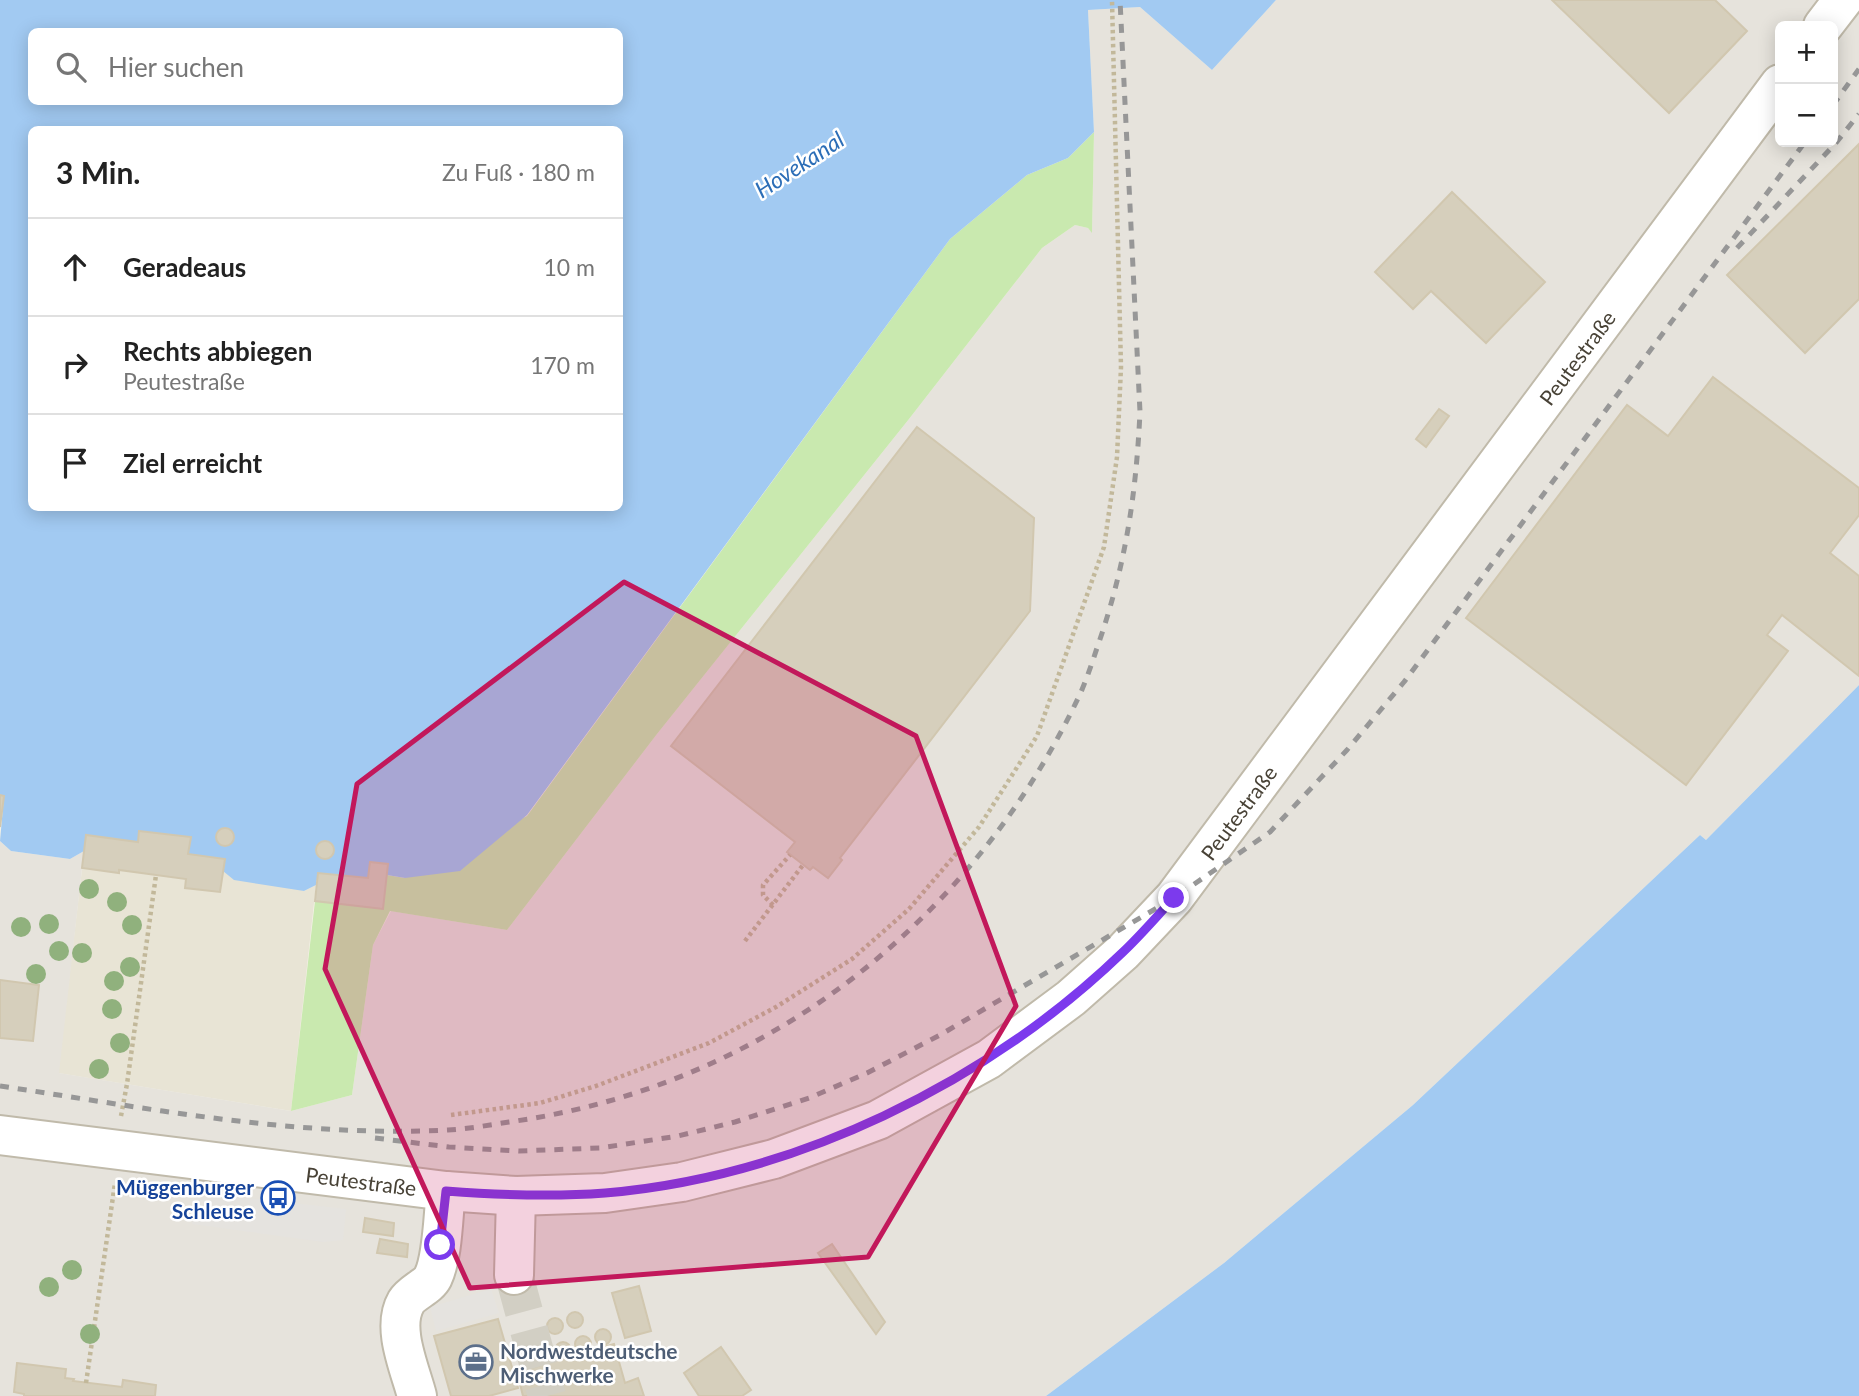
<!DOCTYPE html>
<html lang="de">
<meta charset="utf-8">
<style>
body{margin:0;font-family:Lato,sans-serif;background:#f2f2f2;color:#222}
.controls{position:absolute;right:21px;top:21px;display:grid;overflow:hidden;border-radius:10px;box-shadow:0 4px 18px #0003}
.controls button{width:63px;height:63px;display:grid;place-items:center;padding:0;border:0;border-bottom:2px solid #e0e0e0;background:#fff;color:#222;font:35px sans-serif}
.stop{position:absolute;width:21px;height:21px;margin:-16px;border:5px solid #7c3aed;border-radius:50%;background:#fff}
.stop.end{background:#7c3aed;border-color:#fff;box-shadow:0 2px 7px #0008}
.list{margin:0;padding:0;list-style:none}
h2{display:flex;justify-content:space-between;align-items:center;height:91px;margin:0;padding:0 28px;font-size:30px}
h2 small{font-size:23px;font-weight:400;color:#767676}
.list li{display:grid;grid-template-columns:46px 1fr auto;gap:21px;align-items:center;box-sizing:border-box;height:98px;padding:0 28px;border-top:2px solid #e0e0e0}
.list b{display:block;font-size:26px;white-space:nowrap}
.list p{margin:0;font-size:23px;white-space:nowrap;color:#767676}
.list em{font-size:23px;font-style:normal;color:#767676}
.icon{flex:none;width:38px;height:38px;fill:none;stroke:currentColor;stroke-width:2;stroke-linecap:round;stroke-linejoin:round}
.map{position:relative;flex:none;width:1859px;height:1396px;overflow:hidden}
.search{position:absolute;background:#fff;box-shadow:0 4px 18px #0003;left:28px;top:28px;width:595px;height:77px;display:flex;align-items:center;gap:18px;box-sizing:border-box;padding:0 24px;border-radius:10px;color:#767676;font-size:26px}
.panel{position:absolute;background:#fff;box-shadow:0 4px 18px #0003;left:28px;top:126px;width:595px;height:385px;border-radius:10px}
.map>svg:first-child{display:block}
</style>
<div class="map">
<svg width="1859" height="1396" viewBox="0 0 1859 1396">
<rect width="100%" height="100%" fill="#f4f2e7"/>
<path fill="#e8e4d5" d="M139 831 191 837 304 891 316 885 291 1111 58 1073 86 835 137 842Z"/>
<path fill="#e6e3dc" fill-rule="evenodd" d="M1276 0H1859V685L1706 840 1700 835 1413 1105 1224 1263 1046 1396H0V841L11 851 70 859 84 851 59 1073 291 1111 352 1095 373 945 391 911 507 930 657 734 909 419 1042 248 1075 225 1088 228 1092 232 1094 132 1088 10 1140 7 1212 70ZM1780 26H1833V142H1780Z"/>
<path fill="#c9e9af" d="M1094 132 1092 233 1088 228 1075 225 1042 248 909 419 657 734 507 930 390 911 373 945 352 1095 291 1111 315 901 383 908 387 875 405 878 527 816 950 239 1027 175 1068 158Z"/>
<g fill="#e5e3df">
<path d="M196 1192 346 1209 343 1240 323 1242 192 1224Z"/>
<path d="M491 1289 499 1313 436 1331 430 1307Z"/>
</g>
<g fill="#a2caf2" fill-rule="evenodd">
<path d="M0 0H1276L1212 70 1140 7 1088 10 1094 132 1068 158 1027 175 950 239 527 815 460 871 405 878 387 875V864L371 862 368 878 318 873 316 885 304 891 234 880 223 871 224 859 188 854 190 837 139 831 138 842 86 835 84 851 70 859 11 851 0 841 4 796 0 795ZM32 32H620V102H32ZM32 130H620V508H32Z"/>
<path d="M1859 685V1396H1046L1224 1263 1413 1105 1700 835 1706 840Z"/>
</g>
<g fill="#d6cfbc" stroke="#d1c7af" stroke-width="2">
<path d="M1552 0H1715L1747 31 1669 113Z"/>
<path d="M1859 144V299L1805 353 1727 275Z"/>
<path d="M1452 192 1545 282 1486 343 1431 291 1413 309 1375 272Z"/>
<path d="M1713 377 1859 488V515L1830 553 1859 576V676L1782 615 1767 635 1788 651 1686 785 1466 618 1627 405 1668 436Z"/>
<path d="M1439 409 1449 416 1426 447 1416 439Z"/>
<path d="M917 427 1034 518 1030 611 840 858 842 860 828 878 813 867 810 870 787 852 795 842 671 746Z"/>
<path d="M0 795 4 796 0 827Z"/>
<circle cx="225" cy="837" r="9"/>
<path d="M139 831 191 837 188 854 225 859 220 892 185 888 186 879 119 870V873L82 868 86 835 138 842Z"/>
<circle cx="325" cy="850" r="9"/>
<path d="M370 862 388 864 383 909 315 901 318 873 368 878Z"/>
<path d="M0 980 39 985 33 1041 0 1038Z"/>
<path d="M365 1218 394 1223 393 1236 363 1232Z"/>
<path d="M380 1239 408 1244 407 1257 377 1253Z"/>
<path d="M832 1244 885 1322 876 1334 818 1253Z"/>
<path d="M639 1286 651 1331 625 1338 612 1293Z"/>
<circle cx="575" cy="1320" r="8"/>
<circle cx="555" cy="1326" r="8"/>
<path d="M498 1319 518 1388 489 1396H451L434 1336Z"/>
<circle cx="603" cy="1337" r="8"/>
<circle cx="583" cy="1344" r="8"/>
<circle cx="563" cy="1350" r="8"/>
<path d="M614 1344 625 1383 638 1378 644 1396H523L517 1372Z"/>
<path d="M721 1347 751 1390 742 1396H699L684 1373Z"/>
<path d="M17 1363 66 1369 65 1378 74 1379 73 1381 122 1387 123 1380 156 1385 155 1396H24V1394L14 1392Z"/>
</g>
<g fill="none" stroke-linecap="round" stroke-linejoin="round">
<path stroke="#d2cfc4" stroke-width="38" stroke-dasharray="38 19" stroke-linecap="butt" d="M514 1275 547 1396"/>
<defs>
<g id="minor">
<path d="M1823 26 1843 0"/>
<path id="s1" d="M0 1135 446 1191 516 1196 605 1193 682 1182 774 1159 878 1120 989 1059 1071 998 1123 952 1174 898 1780 84"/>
<path d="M514 1275 516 1196"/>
<path d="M417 1396C410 1369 391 1328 406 1302 412 1292 428 1287 433 1277 443 1256 443 1215 446 1191"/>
</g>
</defs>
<use href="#minor" stroke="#c0baaa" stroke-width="42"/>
<g stroke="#c2b89a" stroke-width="4.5" stroke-dasharray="3.5 3.5" stroke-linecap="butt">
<path d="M773 905 763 895V885L790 855"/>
<path d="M745 941 803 865"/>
<path d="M451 1115 540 1103 596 1086 709 1043 776 1007 852 959 909 909 979 827 1037 736 1104 547 1117 457 1121 367 1112 0"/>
<path d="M121 1116 127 1084 156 875"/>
<path d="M86 1383 115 1183"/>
</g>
<use href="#minor" stroke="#fff" stroke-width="38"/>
<g stroke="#979797" stroke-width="5" stroke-dasharray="9 9" stroke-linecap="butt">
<path d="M1833 105 1859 69"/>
<path d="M1737 248 1835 144 1859 114"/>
<path d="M0 1086C148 1108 298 1138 448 1130 468 1129 489 1125 509 1122 763 1087 973 923 1081 692 1087 678 1092 663 1097 648 1125 568 1136 497 1140 412L1120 0"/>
<path d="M375 1138 449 1147 519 1151 600 1148 678 1136 735 1122 809 1098 867 1073 940 1035 1174 898 1270 832 1347 750 1404 682 1805 142"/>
</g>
</g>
<g fill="#90b17d">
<circle cx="89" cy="889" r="10"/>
<circle cx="117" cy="902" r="10"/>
<circle cx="49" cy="924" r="10"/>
<circle cx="132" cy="925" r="10"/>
<circle cx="21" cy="927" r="10"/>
<circle cx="59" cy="951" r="10"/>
<circle cx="82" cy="953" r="10"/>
<circle cx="130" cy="967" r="10"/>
<circle cx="36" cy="974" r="10"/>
<circle cx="114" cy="981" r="10"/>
<circle cx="112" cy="1009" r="10"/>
<circle cx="120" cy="1043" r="10"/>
<circle cx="99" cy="1069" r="10"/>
<circle cx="72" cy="1270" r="10"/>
<circle cx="49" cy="1287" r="10"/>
<circle cx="90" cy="1334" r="10"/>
</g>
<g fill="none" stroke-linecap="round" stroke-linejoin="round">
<path stroke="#7c3aed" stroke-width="9" d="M440 1245 446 1191C499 1195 552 1197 605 1193 794 1177 986 1084 1123 952 1141 935 1157 916 1174 898"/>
</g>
<path fill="#c2185b" fill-opacity="0.2" stroke="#c2185b" stroke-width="5" stroke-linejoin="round" d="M624 582 916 736 1016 1006 868 1257 470 1288 325 969 357 784Z"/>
<defs>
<symbol id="bus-ring" viewBox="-11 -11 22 22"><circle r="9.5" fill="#fff" stroke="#1a4fb4" stroke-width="1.5"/><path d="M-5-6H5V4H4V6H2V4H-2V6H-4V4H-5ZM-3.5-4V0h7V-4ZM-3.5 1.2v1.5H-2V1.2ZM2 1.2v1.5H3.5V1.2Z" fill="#1a4fb4"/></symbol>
<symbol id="office-ring" viewBox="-11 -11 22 22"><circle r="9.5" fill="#fff" stroke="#5c6f8a" stroke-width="1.5"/><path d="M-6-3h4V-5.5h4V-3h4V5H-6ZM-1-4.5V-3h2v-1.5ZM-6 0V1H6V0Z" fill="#5c6f8a"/></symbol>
</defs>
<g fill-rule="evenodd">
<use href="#bus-ring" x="259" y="1179" width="38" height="38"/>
<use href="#office-ring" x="457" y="1343" width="38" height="38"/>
</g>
<g text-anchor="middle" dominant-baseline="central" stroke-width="5" stroke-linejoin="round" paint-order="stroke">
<g font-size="21" fill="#484236" stroke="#fff">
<text stroke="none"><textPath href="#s1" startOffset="1939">Peutestraße</textPath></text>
<text stroke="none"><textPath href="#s1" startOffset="1372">Peutestraße</textPath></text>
<text stroke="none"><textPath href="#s1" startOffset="364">Peutestraße</textPath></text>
</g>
<g font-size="21" font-weight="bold" fill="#164399" stroke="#fff" text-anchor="end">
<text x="254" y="1186">Müggenburger<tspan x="254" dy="24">Schleuse</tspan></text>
</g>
<g font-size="21" font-weight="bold" fill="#4e5e75" stroke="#fff" text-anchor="start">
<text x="500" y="1350">Nordwestdeutsche<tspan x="500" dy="24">Mischwerke</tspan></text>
</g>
<g font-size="23" font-style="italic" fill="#2c6eb7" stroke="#fff">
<text transform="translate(799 164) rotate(-33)">Hovekanal</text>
</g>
</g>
</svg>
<div class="controls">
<button>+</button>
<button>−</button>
</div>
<div class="stop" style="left:440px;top:1245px"></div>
<div class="stop end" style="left:1174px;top:898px"></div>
<div class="search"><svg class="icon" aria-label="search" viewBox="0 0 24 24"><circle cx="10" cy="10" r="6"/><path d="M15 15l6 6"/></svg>Hier suchen</div>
<section class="panel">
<h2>3 Min.<small>Zu Fuß · 180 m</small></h2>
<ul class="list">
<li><svg class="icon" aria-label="ahead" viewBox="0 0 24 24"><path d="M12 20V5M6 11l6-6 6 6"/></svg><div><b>Geradeaus</b></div><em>10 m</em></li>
<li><svg class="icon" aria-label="right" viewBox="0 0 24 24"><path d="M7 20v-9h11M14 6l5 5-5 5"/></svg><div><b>Rechts abbiegen</b><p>Peutestraße</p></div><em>170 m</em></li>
<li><svg class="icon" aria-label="arrive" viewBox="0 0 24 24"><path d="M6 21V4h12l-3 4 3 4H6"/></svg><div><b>Ziel erreicht</b></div></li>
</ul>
</section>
</div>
